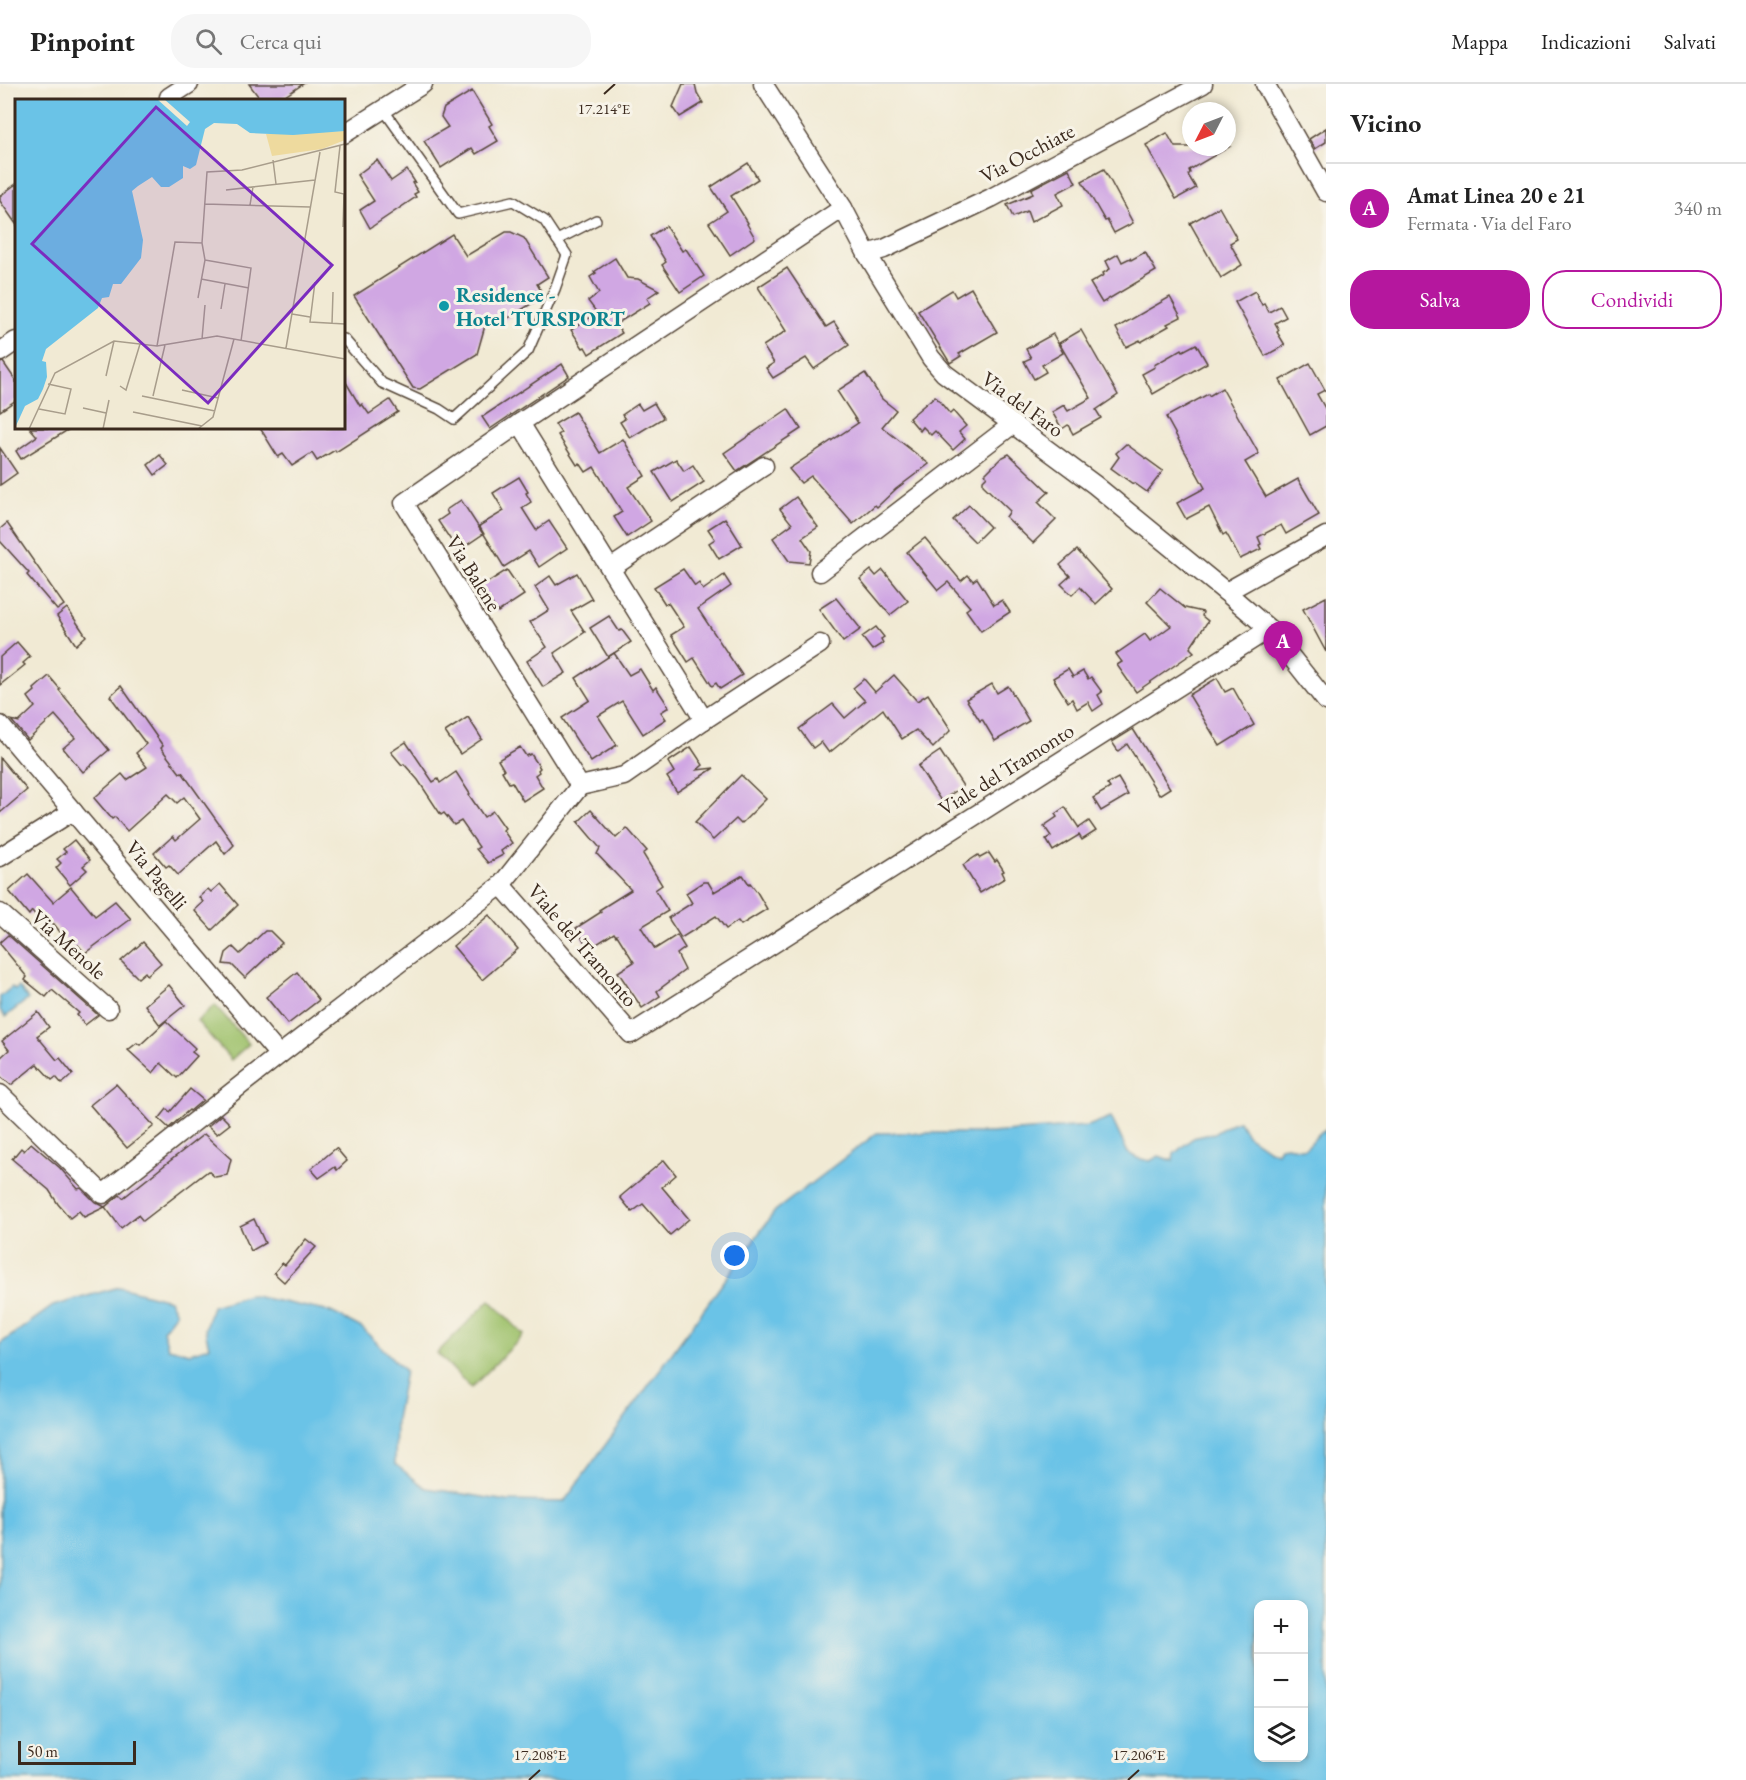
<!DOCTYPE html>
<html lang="it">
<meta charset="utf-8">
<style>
body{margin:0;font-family:"EB Garamond",serif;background:#f6f6f6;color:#222}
.controls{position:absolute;right:18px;bottom:18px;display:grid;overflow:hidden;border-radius:12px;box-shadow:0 3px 9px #0003}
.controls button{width:54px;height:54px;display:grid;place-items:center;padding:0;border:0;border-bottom:2px solid #e0e0e0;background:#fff;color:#222;font:30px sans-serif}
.compass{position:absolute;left:1182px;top:18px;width:54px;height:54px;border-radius:50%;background:#fff;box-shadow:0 3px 9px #0003;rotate:228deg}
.scale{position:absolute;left:18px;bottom:15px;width:118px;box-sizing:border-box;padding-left:6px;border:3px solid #3b2a1e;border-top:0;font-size:16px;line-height:21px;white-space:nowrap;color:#3b2a1e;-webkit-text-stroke:4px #f7f3e8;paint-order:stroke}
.you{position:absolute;left:735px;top:1172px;width:21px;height:21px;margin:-15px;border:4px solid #fff;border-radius:50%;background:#1a73e8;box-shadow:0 0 0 9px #1a73e833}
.badge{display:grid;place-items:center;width:39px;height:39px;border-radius:50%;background:#b5179e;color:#fff;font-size:20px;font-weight:700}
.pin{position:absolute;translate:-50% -50px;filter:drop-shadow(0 2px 3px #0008)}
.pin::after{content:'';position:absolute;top:32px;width:21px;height:18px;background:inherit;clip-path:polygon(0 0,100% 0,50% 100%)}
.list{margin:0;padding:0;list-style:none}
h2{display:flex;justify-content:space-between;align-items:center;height:78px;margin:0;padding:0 24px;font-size:26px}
h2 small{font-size:20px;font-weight:400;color:#767676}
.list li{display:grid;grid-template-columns:39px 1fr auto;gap:18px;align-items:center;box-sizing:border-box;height:90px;padding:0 24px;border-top:2px solid #e0e0e0}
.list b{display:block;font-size:22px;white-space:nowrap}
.list p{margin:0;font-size:20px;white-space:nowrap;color:#767676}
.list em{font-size:20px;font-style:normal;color:#767676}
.actions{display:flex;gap:12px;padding:18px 24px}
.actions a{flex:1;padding:14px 0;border:2px solid #b5179e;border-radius:24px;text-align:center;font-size:21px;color:#b5179e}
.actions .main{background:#b5179e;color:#fff}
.icon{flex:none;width:33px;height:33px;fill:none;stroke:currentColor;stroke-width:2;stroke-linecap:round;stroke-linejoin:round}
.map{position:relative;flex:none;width:1326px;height:1696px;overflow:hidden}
header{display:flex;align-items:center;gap:36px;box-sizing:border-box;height:84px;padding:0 30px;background:#fff;border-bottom:2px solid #e0e0e0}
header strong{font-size:28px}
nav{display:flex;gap:33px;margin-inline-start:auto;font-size:21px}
.search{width:420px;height:54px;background:#f6f6f6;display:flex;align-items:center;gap:15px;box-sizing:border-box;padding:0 21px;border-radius:24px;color:#767676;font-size:22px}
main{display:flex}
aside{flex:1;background:#fff}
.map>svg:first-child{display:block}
</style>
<header>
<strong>Pinpoint</strong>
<div class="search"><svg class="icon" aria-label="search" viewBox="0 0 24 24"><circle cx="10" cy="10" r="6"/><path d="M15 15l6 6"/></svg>Cerca qui</div>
<nav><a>Mappa</a><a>Indicazioni</a><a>Salvati</a></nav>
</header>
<main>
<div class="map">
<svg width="1326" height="1696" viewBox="0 0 1326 1696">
<rect width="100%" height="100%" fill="#f7f3e8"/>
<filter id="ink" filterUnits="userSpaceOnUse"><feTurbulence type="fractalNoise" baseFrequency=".0167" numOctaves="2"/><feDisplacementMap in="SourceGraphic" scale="12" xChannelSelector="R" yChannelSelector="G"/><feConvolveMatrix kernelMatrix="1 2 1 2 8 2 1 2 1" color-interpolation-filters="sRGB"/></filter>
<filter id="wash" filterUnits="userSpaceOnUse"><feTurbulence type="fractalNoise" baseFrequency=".008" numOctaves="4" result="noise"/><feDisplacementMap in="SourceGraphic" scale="24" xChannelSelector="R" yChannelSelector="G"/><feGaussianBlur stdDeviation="1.35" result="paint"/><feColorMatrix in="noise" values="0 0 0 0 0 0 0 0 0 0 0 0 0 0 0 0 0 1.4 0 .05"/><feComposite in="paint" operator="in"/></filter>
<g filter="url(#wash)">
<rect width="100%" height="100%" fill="#f1ead4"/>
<g fill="#9ec16b" stroke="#6c7644" stroke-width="1.5">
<path d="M215 921 249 960 231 976 197 937Z"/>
<path d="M490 1216 524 1251 471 1304 437 1269Z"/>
</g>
<g fill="#6ac3e7" stroke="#527682" stroke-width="1.5" fill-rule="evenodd">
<path d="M12 903 15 906 19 903 28 915 5 933 0 926V913Z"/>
<path d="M1111 1033 1128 1069 1137 1074 1150 1077 1159 1072 1173 1077 1174 1070 1193 1054 1215 1049 1232 1039 1239 1037 1247 1051 1269 1066 1277 1068 1280 1063 1286 1062 1304 1065C1313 1060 1316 1049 1326 1045V1696H0V1260L53 1222 119 1203 169 1216 176 1229 163 1246 168 1264 190 1269 209 1263 205 1245 212 1222 249 1211 331 1228 362 1244 405 1287 396 1335 395 1380 426 1404 507 1417 564 1418 775 1127 877 1049H990L1088 1042ZM1304 1520V1674H1258V1520Z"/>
</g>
<g id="blocks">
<g fill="#d0a7e3">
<path d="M249 0H303L279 16H261Z"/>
<path d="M683 0H695L697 9 703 19 680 33 673 23Z"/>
<path d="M472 7 492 40 489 42 498 57 476 70 472 64 441 84 424 57 448 43 441 33 444 24Z"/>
<path d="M1326 44V58L1315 65 1309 55Z"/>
<path d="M1167 49 1175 63H1229L1189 86 1190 89 1188 91 1196 104 1176 115 1146 61Z"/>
<path d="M377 76 391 97 407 86 415 98 412 99 418 108 414 110 416 113 370 144 360 126 374 117 357 91Z"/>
<path d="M748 79 758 95 731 112 748 139 747 140 755 154 730 171 709 139 727 127 711 103Z"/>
<path d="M1069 85 1076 99 1057 109 1063 121 1031 138 1027 127 1013 133 1007 121 1033 110 1031 105Z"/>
<path d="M1104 85 1133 139 1114 149 1107 136 1105 137 1082 97Z"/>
<path d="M16 100V140L0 117V112Z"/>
<path d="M1219 123 1237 155 1230 159 1242 181 1221 194 1190 139Z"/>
<path d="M666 142 682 167 686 165 704 192 680 208 662 181 666 178 650 152Z"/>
<path d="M506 148H511L524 154 548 193 537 200 544 212 505 236 486 238 477 270 420 305 413 304 354 212 452 150 466 172Z"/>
<path d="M1145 168 1156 187 1102 219 1090 199 1104 191 1103 189 1110 185 1106 177 1118 170 1122 178 1130 174 1131 176Z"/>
<path d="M615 174 627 194 638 195 659 206 647 214 650 219 616 240 622 249 589 270 585 263 583 264 571 246 597 229 588 217 599 209 590 193 596 189 594 188Z"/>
<path d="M787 184 826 243 834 238 849 261 814 285 806 274 773 294 766 284 774 279 763 262 786 247 758 203Z"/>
<path d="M971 204 997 248 959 270 961 272 950 279 918 227 952 206 956 213Z"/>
<path d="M1255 207 1262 221 1264 219 1269 228 1280 222 1286 233 1275 239 1279 246 1277 248 1285 261 1265 272 1235 218Z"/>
<path d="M1170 213 1181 233 1167 240 1169 242 1141 258 1140 256 1126 263 1116 244Z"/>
<path d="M1081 246 1118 311 1096 326 1101 334 1073 350 1068 341 1062 345 1052 328 1064 321 1068 327 1091 314 1059 259Z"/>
<path d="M1053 250 1063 269 1042 281 1046 288 1034 295 1024 277 1031 274 1026 265Z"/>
<path d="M1196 260 1207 279 1153 310 1142 290 1155 283 1154 281 1182 265 1183 267Z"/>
<path d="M3 278 16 297V316L0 327V279Z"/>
<path d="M1310 279 1325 306 1317 310 1326 326V342L1310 351 1280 296Z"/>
<path d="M562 280 569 292 490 345 482 333Z"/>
<path d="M865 289 882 315 896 326 882 343 929 380 896 405 877 423 875 421 853 440 811 392 801 399 789 385 858 339 837 307Z"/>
<path d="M344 295 360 322 362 320 369 330 390 316 398 328 336 368 335 366 317 377 312 369 292 382 283 370 278 373 260 344H344Z"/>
<path d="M1222 304 1259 370 1245 378 1266 413 1298 395 1319 431 1286 450 1281 441 1258 453 1261 460 1259 461 1261 465 1240 475 1229 454 1226 449 1223 451 1209 423 1186 435 1177 419 1205 404 1166 333 1208 310 1209 312Z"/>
<path d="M935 312 950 330 953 327 966 342 959 348 965 355 953 366 935 347 931 351 923 343 920 347 909 334Z"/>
<path d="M654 319 663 334 630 354 620 338 625 335 622 331 638 320 642 326Z"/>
<path d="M788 325 801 345 737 387 724 369Z"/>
<path d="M575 328 600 369 623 355 645 392 628 403 651 437 627 453 614 433 622 428 594 383 586 388 580 379 577 381 558 351 561 349 555 340Z"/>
<path d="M30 344H71L21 375 16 367 37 352Z"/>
<path d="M1126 360 1163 387 1147 408 1134 399 1133 400 1111 384 1119 373 1116 369Z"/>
<path d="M0 364 17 389 0 401Z"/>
<path d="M1009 370 1049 408 1038 418 1056 436 1033 459 1006 433 1010 427 983 401V396L987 392 985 390 1001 374Z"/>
<path d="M160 371 168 381 155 391 148 381Z"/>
<path d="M676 375 684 387 693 381 704 398 673 418 654 388Z"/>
<path d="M519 393 528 408 526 409 531 418 522 424 536 446 549 437 567 464 539 483 529 467 504 483 479 442 504 427 493 409Z"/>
<path d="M796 413 818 443 802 454 811 467 809 479 789 477 773 454 792 440 780 425Z"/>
<path d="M461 416 483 450 458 467 438 437 448 430 446 426Z"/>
<path d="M969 421 990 443 975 458 953 436Z"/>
<path d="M725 434 742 461 719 475 709 459 715 455 708 445Z"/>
<path d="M7 439 64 521 57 526 27 491 29 489 0 457V445Z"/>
<path d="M925 454 961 497 968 491 973 497 977 494 994 521 1002 516 1010 528 981 547 966 526 970 523 948 498 938 506 907 468Z"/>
<path d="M1077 466 1112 505 1096 520 1080 503 1072 511 1061 500 1070 492 1060 481Z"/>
<path d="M683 485 695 502 699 499 703 506 724 491 731 502 698 525 742 591 720 605 716 599 712 602 694 574 688 578 671 551 684 543 668 519 665 520 654 503Z"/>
<path d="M507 486 524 511 498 528 492 520 489 522 477 505Z"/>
<path d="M871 486 876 492 883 486 908 517 890 531 860 495Z"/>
<path d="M577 489 592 515 571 527 585 548 554 569 566 589 543 603 527 577 547 563 530 538 549 526 535 503 550 492 556 501Z"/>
<path d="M1160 504 1185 524 1203 528 1202 532 1208 537 1190 564 1194 568 1136 608 1117 581 1122 578 1116 570 1145 550 1150 557 1171 542 1147 518Z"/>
<path d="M1326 513V568L1303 525Z"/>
<path d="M836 514 861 545 843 558 819 525Z"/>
<path d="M67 524 86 552 76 561 57 532Z"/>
<path d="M609 532 619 547 622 546 631 558 608 573 590 544Z"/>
<path d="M876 543 884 553 881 555 883 559 872 566 862 553Z"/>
<path d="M17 558 30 573 23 579 25 581 0 601V573Z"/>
<path d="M614 569 629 591 640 585 653 606 656 603 669 623 661 628 666 635 643 650 622 617 598 632 617 661 591 678 562 634 590 616 576 594Z"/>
<path d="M1068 585 1073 593 1083 587 1088 595 1091 593 1102 608 1098 611 1103 620 1093 627 1088 618 1077 625 1072 615 1068 618 1053 594Z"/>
<path d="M894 591 917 617 928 610 951 646 933 664 916 646 902 655 883 625 829 669 821 658 813 664 799 645 833 620 845 634 865 617 853 604 864 595 875 608Z"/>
<path d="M49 592 60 605 59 606 109 666 83 688 63 664 75 654 55 631 28 656 11 636 19 638 35 623 28 613 35 607 34 605Z"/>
<path d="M1217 594 1225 608 1233 604 1254 641 1220 662 1189 611Z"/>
<path d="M992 600 997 609 1008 602 1029 637 995 657 982 635 980 637 966 615Z"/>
<path d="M121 602 163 662 161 664 180 689 182 688 234 761 225 770 216 757 178 791 169 781 166 783 154 769 173 752 176 756 200 735 184 713 177 719 168 710 127 747 115 733 112 735 94 714 122 690 127 696 147 683 136 669 146 660 110 612Z"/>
<path d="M468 633 482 655 460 670 445 648Z"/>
<path d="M1133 645 1170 704 1159 711 1127 660 1118 667 1112 658Z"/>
<path d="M406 658 433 698 438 695 440 699 456 688 470 710 469 711 484 733 493 727 505 744 503 746 512 759 501 767 503 771 488 779 476 765 479 763 461 737 454 741 444 729 441 731 418 696 404 680 402 681 391 668Z"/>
<path d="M520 663 526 672 531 670 540 684 538 686 539 688 535 691 543 704 523 717 512 698 509 699 502 687 504 686 498 676Z"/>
<path d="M691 663 703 681 697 686 714 684 677 708 667 693 674 688 668 678Z"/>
<path d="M940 667 963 702 941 717 918 682Z"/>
<path d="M0 674 27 706 0 729Z"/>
<path d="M741 691 766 715 741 740 736 735 713 756 695 738Z"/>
<path d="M1118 694 1128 711 1101 727 1093 714 1110 704 1107 700Z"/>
<path d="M1065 723 1079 744 1089 737 1096 747 1082 756 1079 751 1053 767 1046 755 1051 752 1044 742 1057 733 1055 730Z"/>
<path d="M591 726 616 754 627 744 647 767 643 770 662 801 655 806 668 827 641 843 655 865 677 851 685 864 677 870 685 886 657 907 660 912 642 924 618 888 634 878 617 851 616 852 614 849 589 865 576 844 601 828 599 826 631 806 597 770 600 764 578 738Z"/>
<path d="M74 756 90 776 83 782 87 786 70 801 56 784 61 779 57 775 66 768 63 765Z"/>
<path d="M989 769 995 778 997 776 1004 787 1002 788 1005 794 980 809 963 781 978 771 980 774Z"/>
<path d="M28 790 53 818 71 803 95 832 115 817 131 835 85 869 78 861 73 865 54 840 52 841 44 831 39 835 32 827 29 831 9 807Z"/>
<path d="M743 791 749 800 750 799 757 808 767 825 741 841 738 837 726 845 716 832 681 854 668 834 692 819 686 809 703 798H708L714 808Z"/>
<path d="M220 800 238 821 212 846 194 826 203 818 199 813 208 805 211 808Z"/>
<path d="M489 831 518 865 482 896 453 862Z"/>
<path d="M265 847H270L282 859 245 894 232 881 223 880 226 869 233 863 240 870Z"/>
<path d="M8 851 98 931 85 941 77 931 79 929 52 906 46 913 25 896 27 893 0 860V858Z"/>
<path d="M143 858 161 879 147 891 145 888 138 894 121 877Z"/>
<path d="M297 888 319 916 288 940 266 913Z"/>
<path d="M169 901 185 921 160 941 145 921Z"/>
<path d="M38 928 49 943 37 952 57 976 60 974 73 990 62 1000 56 993 52 996 37 980 11 1001 0 992V974L9 966 2 957Z"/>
<path d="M166 937 195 964 192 968 197 972 177 994 161 979 153 989 128 966 137 959 140 961Z"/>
<path d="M116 1000 154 1042 127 1064 90 1021Z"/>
<path d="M190 1005 203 1016 190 1027 189 1026 169 1044 159 1035 167 1025 170 1028Z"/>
<path d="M221 1031 230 1040 217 1050 208 1042Z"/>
<path d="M204 1050 231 1075 227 1091 215 1093 208 1087 143 1137 138 1131 121 1144 105 1123 120 1111 123 1114Z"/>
<path d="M31 1059 60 1084 78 1105 81 1104 95 1118 105 1123 84 1133 79 1127 70 1134 58 1120 49 1106 12 1075 21 1064 24 1067Z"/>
<path d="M336 1064 347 1077 337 1086 335 1083 319 1094 311 1085Z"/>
<path d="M664 1076 676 1091 662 1103 689 1135 670 1151 643 1120 632 1128 620 1113Z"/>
<path d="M254 1135 265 1159 251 1167 240 1142Z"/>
<path d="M306 1155 316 1163 284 1198 274 1189 282 1179 285 1181Z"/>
</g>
</g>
</g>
<g filter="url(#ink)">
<use href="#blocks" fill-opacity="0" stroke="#564739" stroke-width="1.5"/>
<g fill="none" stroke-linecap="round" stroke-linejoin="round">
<defs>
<g id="service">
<path d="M557 156 596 136"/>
<path d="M344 255 382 299 439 325 454 335 528 267 555 205 567 171 544 136 513 117 458 130 383 25"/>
</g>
<g id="minor">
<path d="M763 0 843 124 867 170 931 274 944 289 1095 401 1226 508 1269 545 1326 617"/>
<path d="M1265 0 1326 108"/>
<path d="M169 13 189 0"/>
<path d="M344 50 423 0"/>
<path d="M867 170 884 165 991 114 1203 0"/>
<path d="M0 268 16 257"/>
<path d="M520 339 704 636"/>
<path d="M611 484 764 382"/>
<path d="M820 488 1013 340"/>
<path d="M1226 508 1326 452"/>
<path d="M0 641 279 971"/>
<path d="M580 702 404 419 520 339 843 124"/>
<path d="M0 773 73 727"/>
<path d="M501 801 580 702 624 692 704 636 820 560"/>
<path d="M0 829 108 925"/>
<path d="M0 1010 103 1110 279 971 501 801 631 950 1269 545"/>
</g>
</defs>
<use href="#service" stroke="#564739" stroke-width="12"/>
<use href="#minor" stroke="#564739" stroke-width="21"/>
<use href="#service" stroke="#fff" stroke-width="9"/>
<use href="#minor" stroke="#fff" stroke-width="18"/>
</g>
</g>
<path fill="none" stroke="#3b2a1e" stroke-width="2" d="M604 10 615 0M529 1696 540 1686M1128 1696 1139 1686"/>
<circle fill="#0f9aa8" stroke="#f7f3e8" stroke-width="2" cx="444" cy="222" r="6"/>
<g text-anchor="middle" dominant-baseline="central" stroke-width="6" stroke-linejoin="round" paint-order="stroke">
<g font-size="21" fill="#3b2a1e" stroke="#f7f3e8">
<text transform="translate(1027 69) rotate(-28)">Via Occhiate</text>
<text transform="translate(1023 320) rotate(36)">Via del Faro</text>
<text transform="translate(474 489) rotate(58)">Via Balene</text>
<text transform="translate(1006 685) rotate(-32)">Viale del Tramonto</text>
<text transform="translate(157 791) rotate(50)">Via Pagelli</text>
<text transform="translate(69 860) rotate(42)">Via Menole</text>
<text transform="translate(583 861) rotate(49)">Viale del Tramonto</text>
</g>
<g font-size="21" font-weight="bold" fill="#0d838f" stroke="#f7f3e8" text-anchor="start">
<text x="456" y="210">Residence -<tspan x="456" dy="24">Hotel TURSPORT</tspan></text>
</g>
</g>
<g transform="translate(15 15)">
<rect width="330" height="330" fill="#f1ead4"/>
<path d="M330 32V41L307 50 257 57 251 35Z" fill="#eeda9e"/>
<path d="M0 0H330V32L278 36 235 34 222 25 199 24 190 30 181 66 175 70 168 67V79L154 88H146L137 78 123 87 117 92 128 141 126 159 106 185H98L94 198 87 199 83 209 31 250 27 262 31 263 32 278 28 290 23 300 10 307 0 329Z" fill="#6ac3e7"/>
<path d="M142 0H149L175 23 172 27Z" fill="#f1ead4"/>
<path fill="none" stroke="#a89d8b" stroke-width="1.5" d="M325 47 320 93 329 95 328 128M258 61 261 85M211 91 300 81M190 105 295 108M235 106 238 88M190 161 236 169 226 242M186 180 234 189M300 183 295 223 330 225M183 199 190 161 187 144M206 210 210 185M277 215 295 218M317 225 318 193M187 240 190 206M142 247 160 143 187 144 192 73 227 71 330 45M271 249 305 53M91 277 99 242M105 287 111 291 125 245M167 291 203 299M127 297 200 312M138 297 150 246M68 309 91 314M24 310 50 315 56 290 33 285M118 313 187 327M14 330 40 274 99 242 142 247 202 237 330 260M88 330 94 301M183 330 198 318 219 240"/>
<path fill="#7b2cbf" fill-opacity="0.15" stroke="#7b2cbf" stroke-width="3" d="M141 8 317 166 193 304 17 145Z"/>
<rect width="330" height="330" fill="none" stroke="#3b2a1e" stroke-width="3"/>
</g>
<g font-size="15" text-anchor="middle" fill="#3b2a1e" stroke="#f7f3e8" stroke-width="6" stroke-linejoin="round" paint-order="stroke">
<text x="604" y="30">17.214°E</text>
<text x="540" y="1676">17.208°E</text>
<text x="1139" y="1676">17.206°E</text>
</g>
</svg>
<div class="controls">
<button>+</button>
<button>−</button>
<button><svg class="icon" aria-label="layers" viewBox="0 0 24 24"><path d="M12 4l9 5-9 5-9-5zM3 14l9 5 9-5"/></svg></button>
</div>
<svg class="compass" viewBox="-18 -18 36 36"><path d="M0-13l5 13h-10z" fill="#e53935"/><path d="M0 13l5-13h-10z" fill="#767676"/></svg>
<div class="scale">50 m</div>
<div class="you"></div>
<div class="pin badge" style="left:1283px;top:587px">A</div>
</div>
<aside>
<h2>Vicino<small></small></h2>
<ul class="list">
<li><span class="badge">A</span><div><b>Amat Linea 20 e 21</b><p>Fermata · Via del Faro</p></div><em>340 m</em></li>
</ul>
<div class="actions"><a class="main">Salva</a><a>Condividi</a></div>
</aside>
</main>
